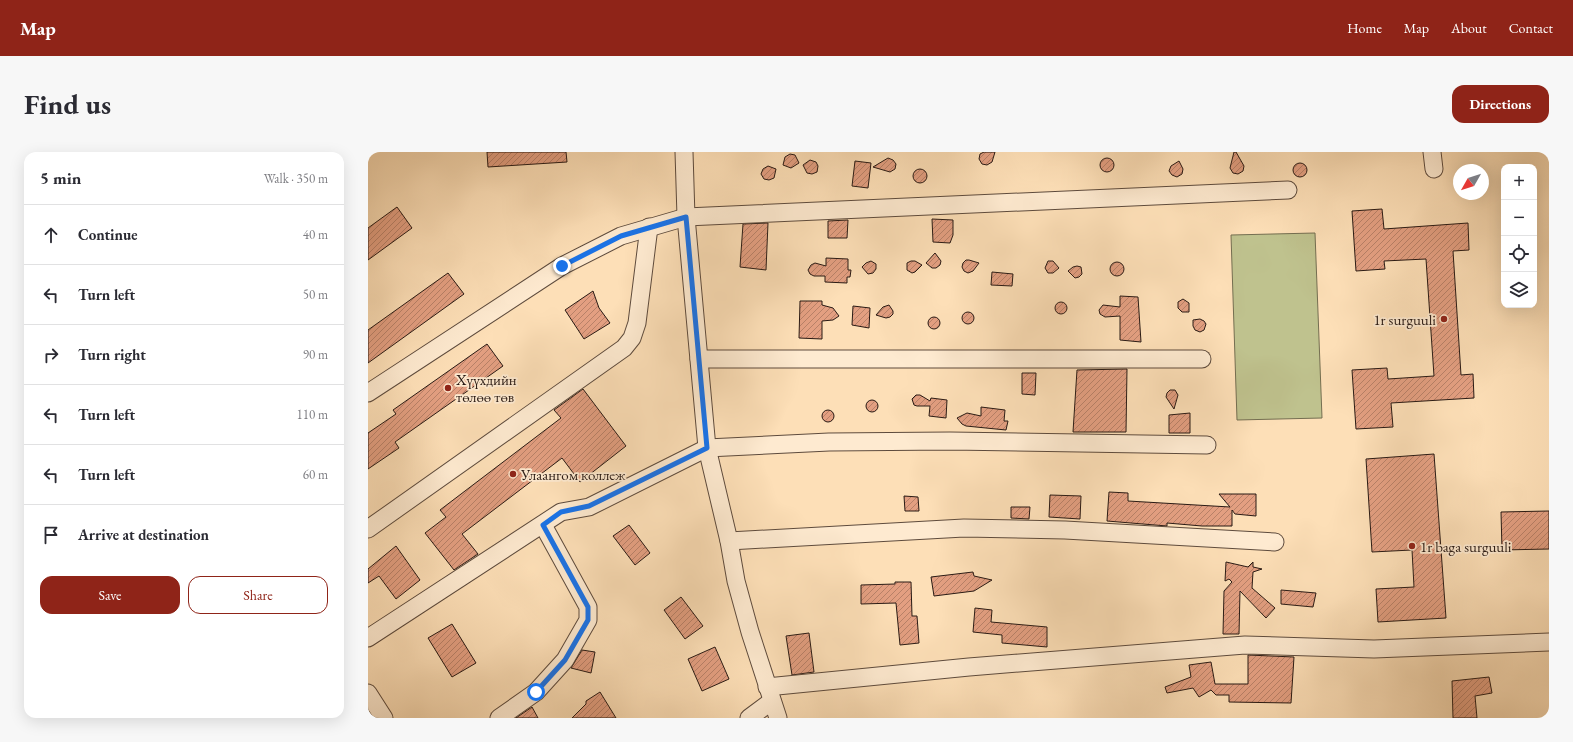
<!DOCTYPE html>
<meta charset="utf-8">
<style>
body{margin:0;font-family:"EB Garamond",serif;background:#f7f7f7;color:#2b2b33}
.controls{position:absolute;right:12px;top:12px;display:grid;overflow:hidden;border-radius:8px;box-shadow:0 4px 16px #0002}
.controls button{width:36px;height:36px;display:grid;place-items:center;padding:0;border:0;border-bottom:1px solid #e1e1e2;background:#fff;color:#2b2b33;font:20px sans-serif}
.compass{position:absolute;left:1085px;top:12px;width:36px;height:36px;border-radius:50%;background:#fff;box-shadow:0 4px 16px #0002;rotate:231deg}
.stop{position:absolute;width:12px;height:12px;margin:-9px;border:3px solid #1a73e8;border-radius:50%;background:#fff}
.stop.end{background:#1a73e8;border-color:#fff;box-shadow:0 1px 4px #0008}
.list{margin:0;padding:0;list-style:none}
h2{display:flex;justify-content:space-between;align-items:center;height:52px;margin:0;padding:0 16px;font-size:17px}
h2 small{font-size:13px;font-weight:400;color:#7c7c81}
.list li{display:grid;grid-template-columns:26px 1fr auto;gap:12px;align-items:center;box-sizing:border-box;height:60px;padding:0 16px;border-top:1px solid #e1e1e2}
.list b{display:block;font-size:15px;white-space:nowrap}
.list em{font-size:13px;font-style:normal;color:#7c7c81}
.actions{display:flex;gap:8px;padding:12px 16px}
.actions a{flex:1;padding:9px 0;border:1px solid #8f2418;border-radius:12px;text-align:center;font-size:14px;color:#8f2418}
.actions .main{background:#8f2418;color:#fff}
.icon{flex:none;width:22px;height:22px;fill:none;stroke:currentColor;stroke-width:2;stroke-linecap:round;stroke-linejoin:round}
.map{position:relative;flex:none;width:1181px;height:566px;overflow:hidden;border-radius:12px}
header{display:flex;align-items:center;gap:24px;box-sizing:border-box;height:56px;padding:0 20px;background:#8f2418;color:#fff}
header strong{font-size:19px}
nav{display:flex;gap:22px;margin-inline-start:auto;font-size:14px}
.intro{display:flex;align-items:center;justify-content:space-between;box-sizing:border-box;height:96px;padding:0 24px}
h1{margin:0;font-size:28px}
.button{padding:10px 18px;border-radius:12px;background:#8f2418;color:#fff;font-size:14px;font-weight:700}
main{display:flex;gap:24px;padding:0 24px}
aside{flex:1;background:#fff;border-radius:12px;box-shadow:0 4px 16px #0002}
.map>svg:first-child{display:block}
</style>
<header>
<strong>Map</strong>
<nav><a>Home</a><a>Map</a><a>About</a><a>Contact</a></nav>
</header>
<div class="intro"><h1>Find us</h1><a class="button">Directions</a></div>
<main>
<aside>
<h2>5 min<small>Walk · 350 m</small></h2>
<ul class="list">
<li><svg class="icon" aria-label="ahead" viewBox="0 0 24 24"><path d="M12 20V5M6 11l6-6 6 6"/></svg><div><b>Continue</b></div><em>40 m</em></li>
<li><svg class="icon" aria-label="left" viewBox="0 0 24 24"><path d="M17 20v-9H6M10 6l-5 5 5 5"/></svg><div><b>Turn left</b></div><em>50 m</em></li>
<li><svg class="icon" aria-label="right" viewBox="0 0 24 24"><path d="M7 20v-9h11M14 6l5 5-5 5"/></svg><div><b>Turn right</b></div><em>90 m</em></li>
<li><svg class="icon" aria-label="left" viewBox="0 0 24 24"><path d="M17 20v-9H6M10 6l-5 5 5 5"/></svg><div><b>Turn left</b></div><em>110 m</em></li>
<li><svg class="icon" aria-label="left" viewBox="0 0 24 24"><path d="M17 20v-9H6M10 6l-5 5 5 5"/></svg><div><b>Turn left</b></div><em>60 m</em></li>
<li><svg class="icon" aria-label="arrive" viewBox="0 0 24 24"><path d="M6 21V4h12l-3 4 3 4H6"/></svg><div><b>Arrive at destination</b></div></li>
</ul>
<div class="actions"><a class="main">Save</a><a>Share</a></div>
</aside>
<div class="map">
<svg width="1181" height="566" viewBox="0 0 1181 566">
<defs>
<pattern id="building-hatch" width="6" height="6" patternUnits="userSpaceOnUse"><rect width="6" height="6" fill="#e39f81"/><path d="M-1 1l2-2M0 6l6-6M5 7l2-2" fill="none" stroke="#b88168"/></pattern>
</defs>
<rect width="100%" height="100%" fill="#fddfb7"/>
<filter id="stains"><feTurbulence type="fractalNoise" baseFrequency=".005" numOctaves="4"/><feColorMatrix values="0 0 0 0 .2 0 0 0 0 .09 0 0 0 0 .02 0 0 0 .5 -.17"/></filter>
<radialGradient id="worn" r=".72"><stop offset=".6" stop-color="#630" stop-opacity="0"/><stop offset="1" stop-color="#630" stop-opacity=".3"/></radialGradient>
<path fill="#bfc28e" stroke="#746e51" d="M947 81 954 266 869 268 863 83Z"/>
<g fill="url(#building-hatch)" stroke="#291a14">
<path d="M119 0H198L199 10 120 15Z"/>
<path d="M616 0H627L624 10 619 13 614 12 611 7 612 2Z"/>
<path d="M866 0H868L876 14 875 19 870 22 865 21 862 16Z"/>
<path d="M422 2 427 3 431 11 423 16 415 13 417 5Z"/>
<path d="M520 6 525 8 528 12 527 17 522 20 505 15Z"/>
<circle cx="739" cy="13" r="7"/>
<path d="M442 8 448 10 450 14 449 20 444 22 439 21 435 13Z"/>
<path d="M487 9 503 11 500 36 484 34Z"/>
<path d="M811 9 815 17 814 22 809 25 804 23 801 19 803 14Z"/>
<circle cx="932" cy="18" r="7"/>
<path d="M400 14 408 17 406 26 401 28 396 27 393 22 395 17Z"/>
<circle cx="552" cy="24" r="7"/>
<path d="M29 55 44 76 0 108V76Z"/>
<path d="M1014 57 1016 77 1100 71 1101 98 1085 99 1093 223 1105 222 1106 246 1023 251 1025 275 988 277 984 218 1019 216 1020 227 1066 224 1058 107 1016 109 1017 117 988 119 984 59Z"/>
<path d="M564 67 585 68V83L582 91 565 90Z"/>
<path d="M480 68 479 86H460V69Z"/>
<path d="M400 71 398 118 372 115 375 72Z"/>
<path d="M567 101 573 109 572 113 568 116H564L558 111Z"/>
<path d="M458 106 480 107V118H483L482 125H479V131L457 130V124H446L442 122 440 118 443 113 447 111 458 114Z"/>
<path d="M598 108H601L611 111 605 119 600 121 596 119 594 115 595 111Z"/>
<path d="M503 109 508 112V117L505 121 500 122 494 115 498 111Z"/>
<path d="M543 109H547L554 113 547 120 544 121 539 118V111Z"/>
<path d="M680 109H685L691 116 685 121H680L677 116Z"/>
<circle cx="749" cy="117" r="7"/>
<path d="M709 114 713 115 714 122 711 125 707 126 700 119 705 115Z"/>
<path d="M624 120 645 122 644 134 623 133Z"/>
<path d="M80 121 96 142 0 211V178Z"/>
<path d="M225 139 231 156 242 171 216 187 197 158Z"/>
<path d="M752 144 770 145 773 190 752 188V164L737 165 732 162 731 158 735 153 752 155Z"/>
<path d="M815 147 821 151V160H814L810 156V150Z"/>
<path d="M432 149H454V153L465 156 471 164 465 168 454 169V187L431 186Z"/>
<circle cx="693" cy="156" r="6"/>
<path d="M521 153 525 159V162L522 165 518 166 508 163 515 155Z"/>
<path d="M485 154 502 156 501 176 484 173Z"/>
<circle cx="600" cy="166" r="6"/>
<circle cx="566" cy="171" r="6"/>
<path d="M832 167 836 169 838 172 836 178 832 180 827 178 825 174V168Z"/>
<path d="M119 192 135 214 27 290 31 296 0 317V281L28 262 25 258Z"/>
<path d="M759 217 758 280H705L709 218Z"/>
<path d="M654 221H668L667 243 654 242Z"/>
<path d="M215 237 258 294 212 330 194 306 94 382 110 402 86 418 57 381 78 365 72 358 193 266 186 258Z"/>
<path d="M802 238H807L810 243 806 257 798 245 799 241Z"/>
<path d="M548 243H552L562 249 563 246 579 248 578 266 561 264 562 254H549L546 253 544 247Z"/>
<circle cx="504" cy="254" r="6"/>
<path d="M613 255 637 258 636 269H640L638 278 598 274 594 272 589 266 599 261 613 264Z"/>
<circle cx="460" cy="264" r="6"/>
<path d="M822 261V281H801V263Z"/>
<path d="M1066 302 1078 466 1010 470 1008 437 1046 435 1044 398 1004 400 998 307Z"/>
<path d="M741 340 760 341V349L862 355 851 342H888V364L867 362 864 358V374H834L799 371V374L739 369Z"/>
<path d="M682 343 713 344 712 367 681 365Z"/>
<path d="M536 344 550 345 551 359H537Z"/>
<path d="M643 355H662L661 367 643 366Z"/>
<path d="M1181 359V397L1134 398 1133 360Z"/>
<path d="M261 373 282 401 267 413 245 384Z"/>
<path d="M28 394 52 428 28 447 11 424 0 431V417Z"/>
<path d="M858 410 880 415 885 410V415L894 417 885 420 884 436 907 456 898 466 872 439 871 482H855L856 439 864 430 861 427 857 429Z"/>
<path d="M605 420 606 424 624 428 606 439 566 444 563 425Z"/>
<path d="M527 430H543L544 464H549L551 491 532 493 528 451 493 452V433L527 432Z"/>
<path d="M913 438 948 441 945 455 913 452Z"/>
<path d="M313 445 335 474 317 487 296 458Z"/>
<path d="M607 456 624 458 623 470 679 475V495L634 491V483L605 480Z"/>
<path d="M84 472 108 511 84 525 60 486Z"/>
<path d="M441 481 446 520 424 523 418 484Z"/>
<path d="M347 495 361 527 334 539 320 507Z"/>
<path d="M214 498 227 500 223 521 203 516Z"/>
<path d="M880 503 926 505 923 551 861 550V543H848L843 538 831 545 825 536 799 541 797 535 823 525 821 513 843 510 847 532H880Z"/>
<path d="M1121 525 1124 541 1107 544 1109 566H1085L1084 529Z"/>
<path d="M232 540 248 566H204L218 552V549Z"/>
<path d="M164 555 170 566H148Z"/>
</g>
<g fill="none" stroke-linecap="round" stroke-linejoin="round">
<defs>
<g id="minor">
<path d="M316 0 318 65 339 296 361 389 368 429 382 480 410 566"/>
<path d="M1064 0 1066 17"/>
<path d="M331 207H834"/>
<path d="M0 241 194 114 253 84 318 65 920 38"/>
<path d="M0 377 256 196 264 186 269 171 281 75"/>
<path d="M361 389 596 376 697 378 907 390"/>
<path d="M0 486 193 360 221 355 339 296 461 290 582 289 839 293"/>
<path d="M399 535 601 515 877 493 1006 497 1181 490"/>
<path d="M0 541 16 566"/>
<path d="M131 566 168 540 197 508 220 468V455L175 373"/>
<path d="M381 566 404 549"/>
</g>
</defs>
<use href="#minor" stroke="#5e4b3d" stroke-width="19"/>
<use href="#minor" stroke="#feead0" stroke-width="17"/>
</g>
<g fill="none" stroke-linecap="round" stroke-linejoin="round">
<path stroke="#1a73e8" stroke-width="5" d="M168 540 197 508 220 468V455L175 373 193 360 221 354 339 296 318 65 253 84 194 114"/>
</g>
<g fill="#8f2418" stroke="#feead0" stroke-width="1.5">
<circle cx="1076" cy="167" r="4"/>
<circle cx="80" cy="236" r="4"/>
<circle cx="145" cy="322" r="4"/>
<circle cx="1044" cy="394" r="4"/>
</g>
<g text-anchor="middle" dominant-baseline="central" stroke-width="3.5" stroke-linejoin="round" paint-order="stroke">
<g font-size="15" fill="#291a14" stroke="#feead0" text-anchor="start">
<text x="1068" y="167" text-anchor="end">1r surguuli</text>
<text x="88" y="227">Хүүхдийн<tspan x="88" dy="17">төлөө төв</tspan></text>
<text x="153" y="322">Улаангом коллеж</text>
<text x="1052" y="394">1r baga surguuli</text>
</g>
</g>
<rect width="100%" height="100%" filter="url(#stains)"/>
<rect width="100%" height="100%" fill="url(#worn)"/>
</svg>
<div class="controls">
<button>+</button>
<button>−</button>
<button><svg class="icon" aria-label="locate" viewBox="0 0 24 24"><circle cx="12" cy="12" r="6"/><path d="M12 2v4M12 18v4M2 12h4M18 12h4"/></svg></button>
<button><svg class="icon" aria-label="layers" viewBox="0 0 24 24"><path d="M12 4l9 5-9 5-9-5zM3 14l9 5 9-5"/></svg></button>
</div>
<svg class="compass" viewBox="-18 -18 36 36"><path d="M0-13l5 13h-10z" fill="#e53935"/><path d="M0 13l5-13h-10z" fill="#7c7c81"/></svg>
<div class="stop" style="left:168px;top:540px"></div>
<div class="stop end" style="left:194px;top:114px"></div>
</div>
</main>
